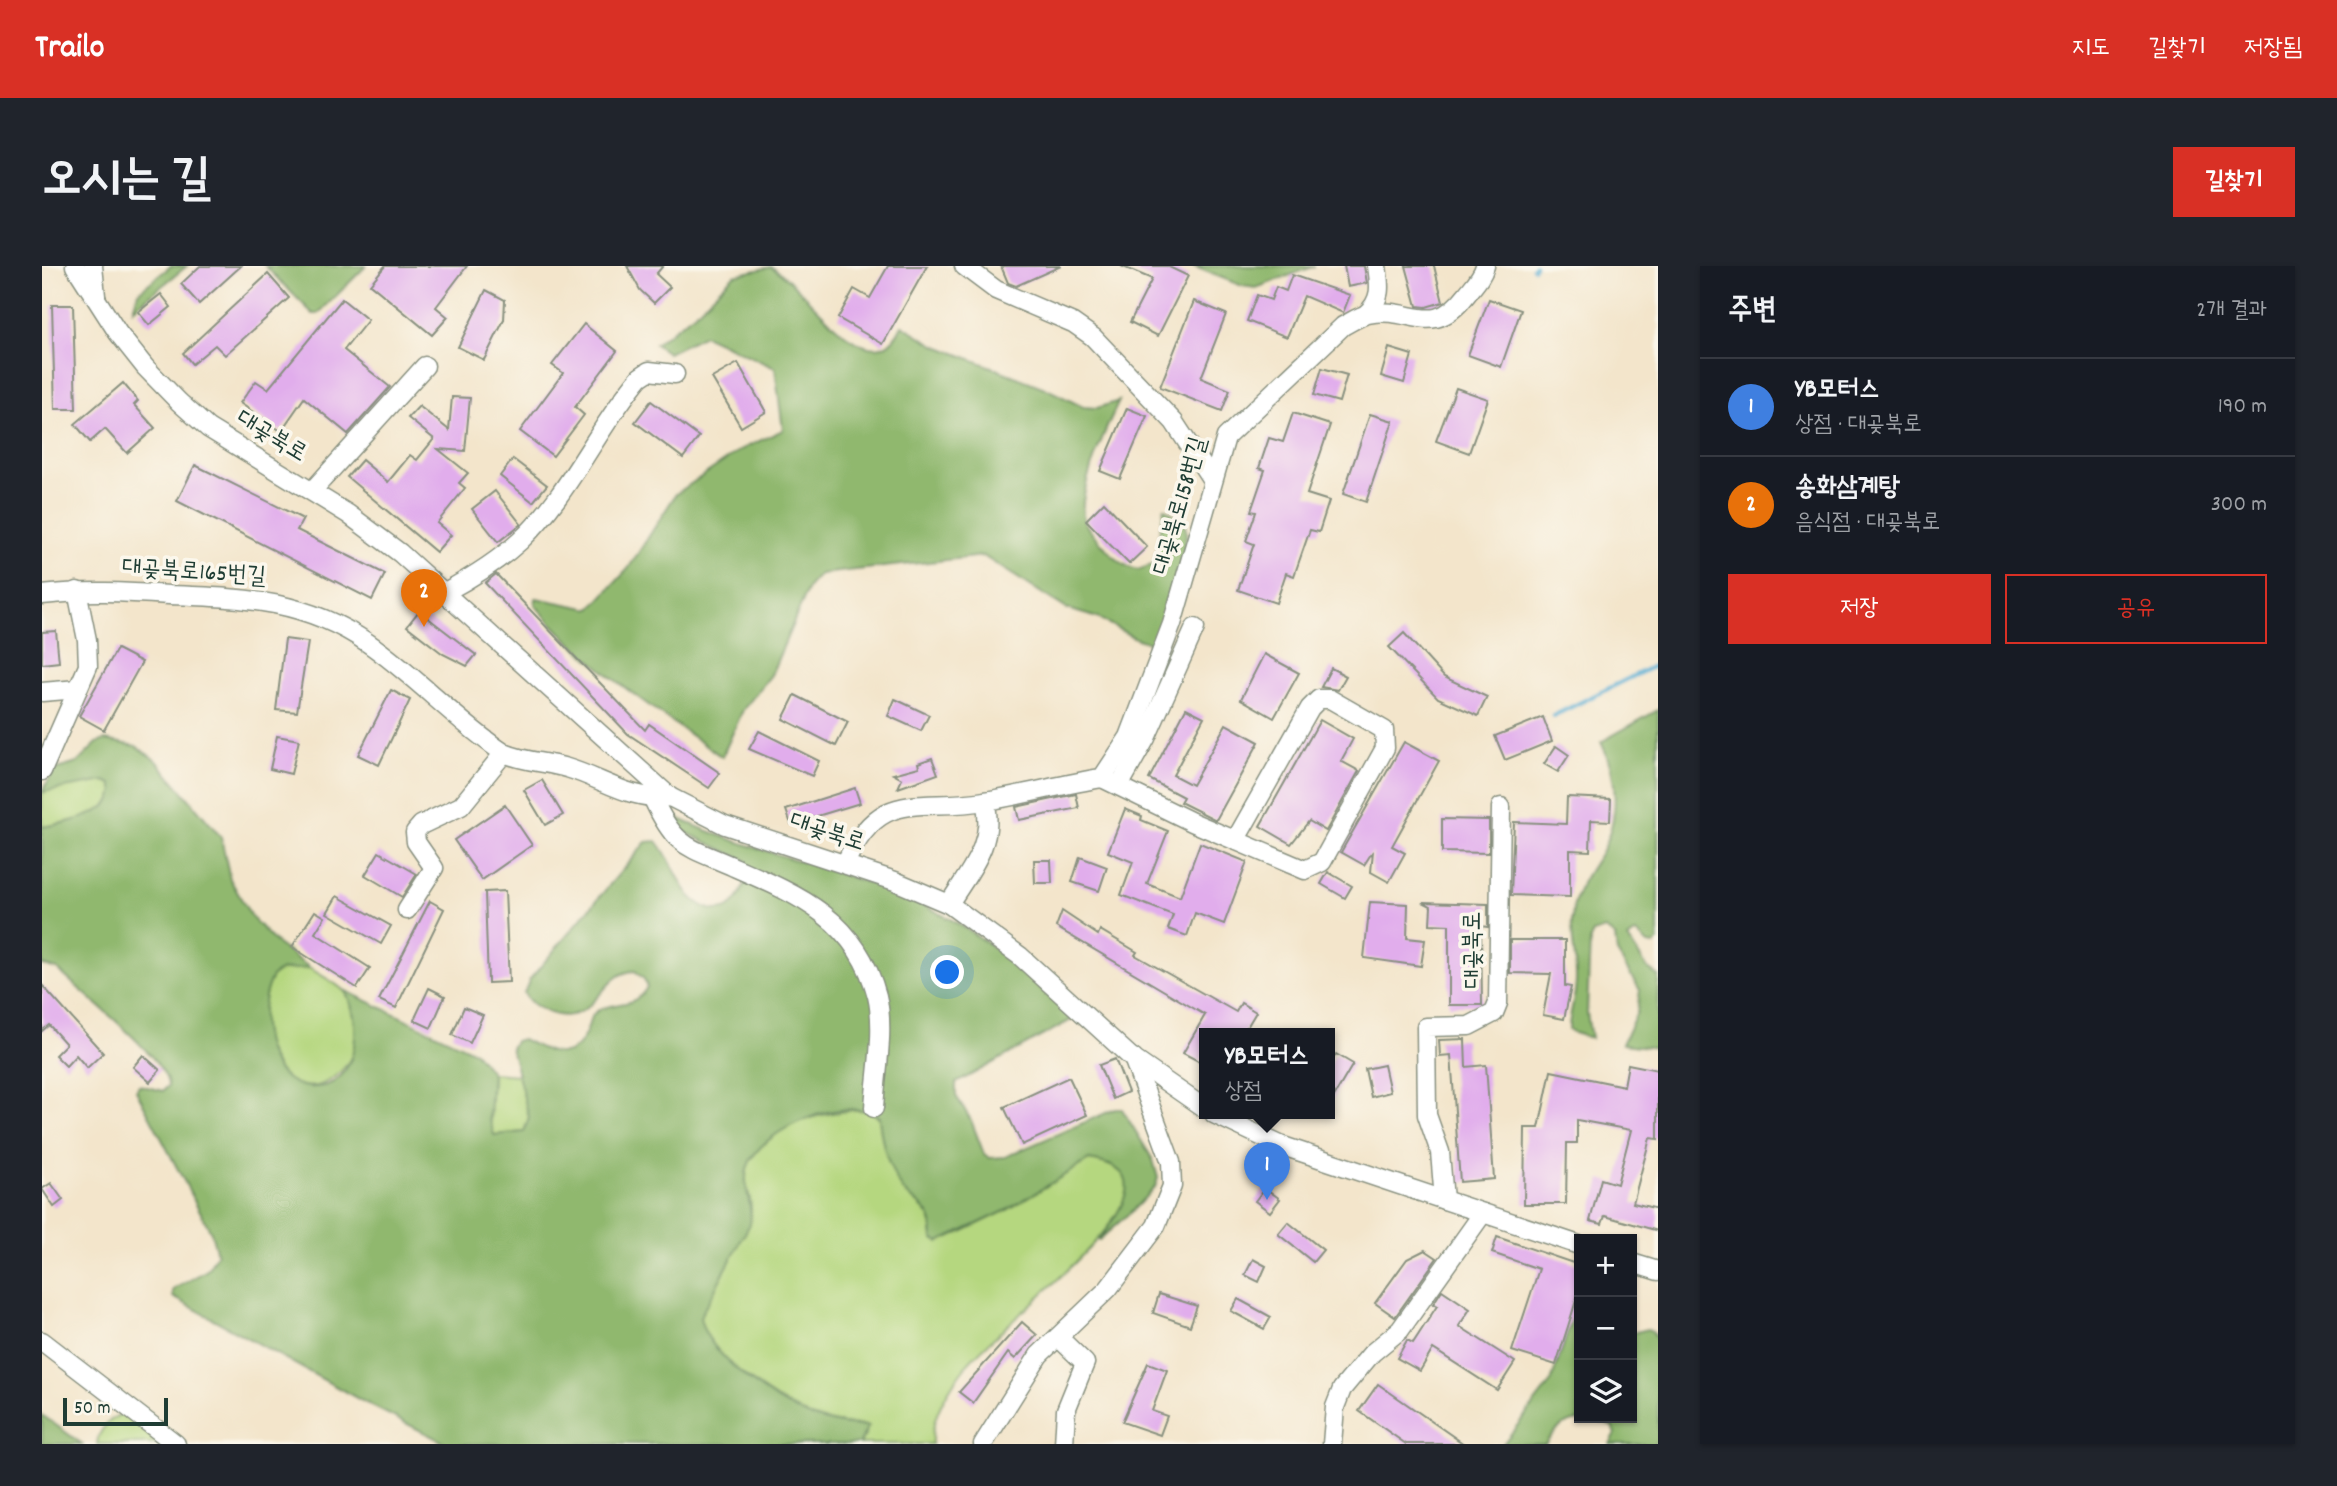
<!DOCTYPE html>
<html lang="ko">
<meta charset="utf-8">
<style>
body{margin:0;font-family:Dekko,"Poor Story",sans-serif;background:#20242c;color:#f1f3f6}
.controls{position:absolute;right:21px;bottom:21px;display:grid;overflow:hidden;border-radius:0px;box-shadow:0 2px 5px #0004}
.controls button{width:63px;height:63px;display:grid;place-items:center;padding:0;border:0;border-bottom:2px solid #363941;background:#171b24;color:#f1f3f6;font:35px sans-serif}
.scale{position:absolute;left:21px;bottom:18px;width:105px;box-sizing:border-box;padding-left:7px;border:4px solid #1f3d34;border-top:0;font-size:19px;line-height:24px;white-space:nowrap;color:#1f3d34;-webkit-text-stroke:5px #fbf7ec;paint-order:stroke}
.you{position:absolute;left:906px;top:707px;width:24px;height:24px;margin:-18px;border:5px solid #fff;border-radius:50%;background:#1a73e8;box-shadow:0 0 0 10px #1a73e833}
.badge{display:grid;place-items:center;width:46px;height:46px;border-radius:50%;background:#d93025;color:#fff;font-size:23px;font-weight:700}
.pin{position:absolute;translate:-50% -58px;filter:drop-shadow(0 2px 4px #0008)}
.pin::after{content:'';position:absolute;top:37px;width:24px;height:21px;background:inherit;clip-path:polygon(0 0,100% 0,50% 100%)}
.popup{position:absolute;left:1157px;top:762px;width:136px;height:91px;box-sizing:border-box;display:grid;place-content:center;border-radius:0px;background:#171b24;filter:drop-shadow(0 2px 5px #0005);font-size:23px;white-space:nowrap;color:#9ea1a6}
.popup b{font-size:26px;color:#f1f3f6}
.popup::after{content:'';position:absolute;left:50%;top:100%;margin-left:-14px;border:14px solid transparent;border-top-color:#171b24}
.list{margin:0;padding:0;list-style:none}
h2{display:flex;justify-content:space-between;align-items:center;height:91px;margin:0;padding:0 28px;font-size:30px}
h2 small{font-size:23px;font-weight:400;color:#9ea1a6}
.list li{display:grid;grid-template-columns:46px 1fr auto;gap:21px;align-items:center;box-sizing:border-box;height:98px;padding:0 28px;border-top:2px solid #363941}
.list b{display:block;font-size:26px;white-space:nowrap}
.list p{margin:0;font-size:23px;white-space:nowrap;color:#9ea1a6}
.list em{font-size:23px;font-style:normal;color:#9ea1a6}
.actions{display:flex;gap:14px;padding:21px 28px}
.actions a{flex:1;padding:16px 0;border:2px solid #d93025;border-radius:0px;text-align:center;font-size:24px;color:#d93025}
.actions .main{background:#d93025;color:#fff}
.icon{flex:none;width:38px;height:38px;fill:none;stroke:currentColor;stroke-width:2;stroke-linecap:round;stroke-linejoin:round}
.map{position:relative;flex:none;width:1616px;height:1178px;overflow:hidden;border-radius:0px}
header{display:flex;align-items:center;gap:42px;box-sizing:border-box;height:98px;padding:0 35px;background:#d93025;color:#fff}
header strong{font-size:33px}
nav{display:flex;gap:38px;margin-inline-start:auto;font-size:24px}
.intro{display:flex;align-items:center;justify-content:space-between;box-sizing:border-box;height:168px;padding:0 42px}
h1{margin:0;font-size:49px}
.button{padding:18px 32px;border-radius:0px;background:#d93025;color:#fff;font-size:24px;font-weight:700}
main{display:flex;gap:42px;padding:0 42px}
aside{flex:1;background:#171b24;border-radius:0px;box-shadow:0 2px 5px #0004}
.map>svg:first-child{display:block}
</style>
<header>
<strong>Trailo</strong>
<nav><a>지도</a><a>길찾기</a><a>저장됨</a></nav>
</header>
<div class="intro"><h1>오시는 길</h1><a class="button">길찾기</a></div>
<main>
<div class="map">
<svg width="1616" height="1178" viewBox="0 0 1616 1178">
<rect width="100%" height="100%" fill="#fbf7ec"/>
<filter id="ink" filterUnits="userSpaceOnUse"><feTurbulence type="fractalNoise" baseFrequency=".0143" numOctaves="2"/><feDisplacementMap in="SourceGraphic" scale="14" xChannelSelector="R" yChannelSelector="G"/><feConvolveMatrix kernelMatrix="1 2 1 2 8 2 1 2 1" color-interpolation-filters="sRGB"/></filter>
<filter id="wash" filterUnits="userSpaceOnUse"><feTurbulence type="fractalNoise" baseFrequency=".00686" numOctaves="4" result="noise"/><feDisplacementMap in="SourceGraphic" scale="28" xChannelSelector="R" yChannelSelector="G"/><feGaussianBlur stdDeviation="1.57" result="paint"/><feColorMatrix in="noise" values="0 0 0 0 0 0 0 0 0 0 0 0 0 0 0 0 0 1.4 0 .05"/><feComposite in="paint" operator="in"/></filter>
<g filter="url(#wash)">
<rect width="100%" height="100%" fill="#f3e5cb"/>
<g fill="#b5d77f" stroke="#6a8a5a" stroke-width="2">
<path d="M63 515 70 518 73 525C65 552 24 557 0 561V527L15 522Z"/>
<path d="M268 702C279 710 296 717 304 727 349 783 260 872 225 782 216 758 217 732 231 709L240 704Z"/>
<path d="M450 807 477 809 487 851 482 866 452 869 448 863Z"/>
<path d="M811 844H824L837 851C839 874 846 899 858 919 869 937 893 943 890 967L916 968 965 944 1047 894C1060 896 1083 902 1086 917 1093 958 956 1063 926 1097 909 1119 888 1149 890 1178H816L823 1170 826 1160C806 1160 787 1157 768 1150 738 1140 664 1088 658 1055 656 1040 682 1009 689 993 695 979 708 959 709 944 710 932 702 920 704 907 712 860 772 849 811 844Z"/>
<path d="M81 1147 123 1178H55C56 1164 69 1152 81 1147Z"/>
</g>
<g fill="#90b86e" stroke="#587a51" stroke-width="2">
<path d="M129 0H145L91 43 96 26Z"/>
<path d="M223 0H324L276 48H271Z"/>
<path d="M1151 0H1273L1214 22 1200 20Z"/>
<path d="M729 1C763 17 829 129 860 59L893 79 1003 122 1041 141 1055 142 1077 135C1065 160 1034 227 1042 254 1045 264 1055 272 1061 279 1072 291 1080 300 1096 304L1112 298 1122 242C1130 247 1139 251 1143 260 1150 278 1123 357 1116 380L1093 372 1056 352 1025 343 941 290 778 308 767 320 729 409 701 444 680 491C614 444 546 401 493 339L494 332 549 343 586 303 634 228 700 183 741 164 733 102 662 69 626 87 613 78 653 47 692 9Z"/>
<path d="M1616 444V676L1612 679 1606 678 1594 667 1586 673 1606 703 1616 710 1615 782 1580 778 1595 746 1598 724 1575 687 1573 670 1563 663 1551 667 1548 673 1545 747 1549 772 1532 767 1527 763C1527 747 1534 731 1534 715 1535 688 1525 663 1533 635 1538 617 1548 604 1558 588 1578 553 1577 512 1559 476Z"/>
<path d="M63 474 94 480 116 496 179 571 188 613 210 652 234 677 268 702 240 704 231 709C211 742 219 818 268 821 316 825 323 756 302 724L433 786 450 807 447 851 452 869 482 866 487 851 469 782 473 775 480 773C508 787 532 801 546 761 548 754 550 747 557 744 575 734 593 743 605 721L602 713 593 705C557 705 554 767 503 745 494 741 486 736 482 727L488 713 604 576 615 575C627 590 633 607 643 623 649 633 657 639 668 643 695 650 702 621 708 601L703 594 634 562 633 551C717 590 812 604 893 645 945 671 990 712 1033 752L914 817V830L929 854 942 888 948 892 963 891 1073 843H1080L1111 894 1116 912 1113 921 1092 943 1056 975C1080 942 1110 903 1047 894L965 944 897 976 891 973C890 968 891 962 890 957 887 941 870 935 861 924 846 904 839 875 837 851 805 827 719 863 706 900 699 920 712 938 708 958L658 1051C664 1088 734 1138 768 1150 787 1157 806 1160 826 1160L817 1178H405L322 1136 131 1031V1024L165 1004 175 988 169 966 94 824 97 819 121 825 126 820C127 796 47 732 25 712L15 703 0 699V561C19 558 82 547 70 518L63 515 0 526 12 504 35 497 55 477Z"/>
<path d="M1537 1033V1152H1590V1067L1606 1063 1611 1066 1616 1077V1173L1612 1178H1568L1574 1167 1570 1160C1543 1149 1520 1151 1503 1178H1461L1509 1116Z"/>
<path d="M0 1149 40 1178H0Z"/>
</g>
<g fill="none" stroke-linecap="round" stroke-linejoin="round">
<g stroke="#54abd0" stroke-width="4.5">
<path d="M1491 2 1493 0"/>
<path d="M1511 450 1616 398"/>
</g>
</g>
<g id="blocks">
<g fill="#e1adec">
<path d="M158 0H199L157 38 139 18Z"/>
<path d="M343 0H425L394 41 406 51 390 69 328 18Z"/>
<path d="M585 0H621L614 8 628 21 612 37 598 24Z"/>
<path d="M846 0H885L841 78 796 52 812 23 828 32Z"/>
<path d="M959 0H1019L974 20 966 17Z"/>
<path d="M1079 0H1125L1146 10 1116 70 1088 56 1110 13Z"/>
<path d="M1302 0H1322L1325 17 1306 21Z"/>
<path d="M1364 0H1392L1401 36 1384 41 1375 40Z"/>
<path d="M226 8 247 32 183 89 173 79 150 98 141 87Z"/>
<path d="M1250 9 1308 29 1301 47 1262 30 1245 71 1205 55 1215 29 1229 34 1234 21 1244 25Z"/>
<path d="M444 24 463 34 462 54 442 94 416 81Z"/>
<path d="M119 28 129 41 107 59 96 46Z"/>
<path d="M300 33 326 54 302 84 348 121 306 168 262 132 239 165 198 137 214 115 226 123Z"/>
<path d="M1447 33 1479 44 1459 101 1426 89Z"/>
<path d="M1152 35 1184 48 1159 112 1188 124 1180 145 1118 121Z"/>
<path d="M10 39H31L34 143H13Z"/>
<path d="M542 58 575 85 533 141 542 149 511 190 478 165 521 107 510 99Z"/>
<path d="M1347 82 1370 89 1362 117 1339 110Z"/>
<path d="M696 97 724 146 699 161 670 112Z"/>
<path d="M1280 102 1305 109 1297 136 1272 129Z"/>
<path d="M81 117 96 135 92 139 113 162 85 187 63 163 48 176 33 158Z"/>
<path d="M1414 122 1446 133 1427 187 1394 175Z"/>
<path d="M410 131 428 132 423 185 396 183 426 207 417 217 423 222 395 257 409 269 394 286 305 211 320 194 346 216 368 189 375 194 392 173 366 152 377 140 407 164Z"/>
<path d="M609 135 657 171 641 192 593 156Z"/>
<path d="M1085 142 1105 150 1078 213 1058 205Z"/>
<path d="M1251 147 1288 159 1265 228 1287 235 1277 266 1268 264 1252 310 1244 307 1234 337 1196 324 1212 278 1204 275 1214 246 1209 245 1223 204 1217 202 1227 172 1241 176Z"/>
<path d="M1328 148 1351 155 1324 236 1301 228Z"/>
<path d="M471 193 505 219 491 236 458 210Z"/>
<path d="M153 199 261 253 255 264 343 308 330 334 135 235Z"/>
<path d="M453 225 479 258 456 276 430 243Z"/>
<path d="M1062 236 1105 281 1087 298 1044 254Z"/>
<path d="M454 308 603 464 607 458 678 507 667 522 586 468 443 317Z"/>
<path d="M377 345 434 389 425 400 401 388 365 360Z"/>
<path d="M14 365 17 396 0 398V366Z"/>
<path d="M1362 367 1402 411 1445 431 1436 450 1396 432 1347 381Z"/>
<path d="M243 373 266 376 255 446 234 444Z"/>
<path d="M75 383 100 396 62 464 37 450Z"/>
<path d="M1222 388 1257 407 1232 452 1199 433Z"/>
<path d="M1289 402 1304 410 1296 424 1279 421Z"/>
<path d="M349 424 368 434 337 499 316 489Z"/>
<path d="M753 429 806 456 794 480 741 453Z"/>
<path d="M853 433 887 449 879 465 846 450Z"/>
<path d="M1144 442 1162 451 1131 509 1150 519 1184 458 1217 476 1174 554 1138 536 1141 531 1107 513Z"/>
<path d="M1501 451 1510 475 1463 494 1453 470Z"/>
<path d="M1278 454 1311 473 1299 495 1317 505 1284 565 1267 555 1249 578 1218 560Z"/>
<path d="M717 465 777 495 770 510 707 483Z"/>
<path d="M235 470 257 474 249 508 228 503Z"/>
<path d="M1362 476 1397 495 1350 580 1363 587 1347 616 1329 606 1331 585 1322 599 1299 586Z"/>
<path d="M1514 480 1527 489 1516 506 1502 498Z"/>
<path d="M890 492 896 508 856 522 860 513 851 508 877 501 876 497Z"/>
<path d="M500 514 521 549 503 559 482 524Z"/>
<path d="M813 522 818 537 749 558 744 544Z"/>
<path d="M1034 528 1037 542 977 554 974 541Z"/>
<path d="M1525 531 1569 533 1568 555 1549 554 1548 585 1528 584V631L1469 629 1472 556 1524 558Z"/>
<path d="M463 539 490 579 440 614 412 574Z"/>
<path d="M1083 543 1100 550 1099 554 1126 565 1105 618 1138 631 1158 577 1205 596 1182 658 1153 647 1145 670 1126 663 1131 649 1079 629 1091 596 1066 586Z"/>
<path d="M1400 553 1447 554V587L1400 586Z"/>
<path d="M337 586 375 608 360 631 323 609Z"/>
<path d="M1038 591 1065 601 1057 625 1030 616Z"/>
<path d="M992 594H1009L1010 617H993Z"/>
<path d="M1286 606 1310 620 1303 632 1279 618Z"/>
<path d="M463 625 467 716 446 717 443 626Z"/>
<path d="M295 630 349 660 339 678 285 647Z"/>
<path d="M388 635 402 643 354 742 337 734Z"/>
<path d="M1328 636 1366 638 1365 672 1383 674 1379 700 1322 692Z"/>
<path d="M1381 636 1446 638V661L1439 660 1440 739H1407V659L1388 658 1389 640Z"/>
<path d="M273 645 283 651 273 667 328 702 315 722 250 681Z"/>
<path d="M1020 645 1056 669 1058 664 1095 686 1093 689 1194 746 1199 737 1214 746 1201 768H1162V788L1158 796 1141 787 1163 749 1014 661Z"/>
<path d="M1468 674H1523V720L1529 721 1522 753 1501 749 1509 708 1468 707Z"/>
<path d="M0 719 61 787 45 802 34 789 24 800 13 789 24 778 7 759 0 765Z"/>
<path d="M387 722 403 730 389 762 372 754Z"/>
<path d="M422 741 441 749 428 777 410 769Z"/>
<path d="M1423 773 1424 801 1444 799 1452 913 1418 916 1409 789 1398 790 1397 774Z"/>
<path d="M1294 788 1311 798 1288 837V798Z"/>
<path d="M101 789 118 804 108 816 91 801Z"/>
<path d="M1073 793 1086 826 1071 833 1057 799Z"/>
<path d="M1586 798 1616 804V873L1608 872 1591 937 1616 943V965L1563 950 1560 958 1548 955 1559 913 1575 918 1589 864 1535 854V877H1525L1524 938H1482L1483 862H1497L1509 805 1582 820Z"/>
<path d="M1342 799 1348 826 1329 831 1323 803Z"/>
<path d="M1027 811 1045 849 980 879 962 841Z"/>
<path d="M9 917 21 934 12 941 0 923Z"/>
<path d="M1223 922 1238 933 1228 946 1213 935Z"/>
<path d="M1246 956 1281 984 1271 996 1236 968Z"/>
<path d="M1455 971 1537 999V1025L1514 1099 1470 1085 1497 1003 1450 987Z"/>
<path d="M1383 984 1395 992 1353 1051 1333 1037 1365 993Z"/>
<path d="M1211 993 1224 1000 1217 1016 1203 1009Z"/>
<path d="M1400 1024 1428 1043 1417 1060 1473 1096 1455 1124 1391 1083 1378 1105 1355 1092 1365 1074 1371 1077 1395 1040 1391 1038Z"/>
<path d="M1117 1028 1155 1040 1148 1060 1111 1047Z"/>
<path d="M1196 1033 1229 1051 1222 1063 1189 1045Z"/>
<path d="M980 1056 995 1069 973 1093 966 1087 931 1137 917 1126Z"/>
<path d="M1106 1097 1125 1104 1110 1145 1125 1150 1118 1169 1080 1156Z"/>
<path d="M1336 1118 1422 1178H1364L1317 1145Z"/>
</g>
</g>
</g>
<g filter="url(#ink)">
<use href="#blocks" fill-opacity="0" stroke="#899180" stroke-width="2"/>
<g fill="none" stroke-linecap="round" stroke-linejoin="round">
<defs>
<g id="minor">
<path d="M33 0 76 67 103 101 137 136 166 162 306 248 358 287 628 531 683 559 853 615 907 638 978 690 1090 792 1162 842"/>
<path d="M51 0 54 30"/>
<path d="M922 0 954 24 1031 57 1051 71 1132 156 1170 214"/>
<path d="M1324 48C1340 34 1338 20 1335 0"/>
<path d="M270 225 383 100"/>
<path d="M403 326C429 312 455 296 478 275 527 229 555 162 598 111L607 105 633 108"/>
<path d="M0 329C43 324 84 326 127 329 201 332 262 333 326 377 374 410 414 455 462 487 483 496 504 496 525 502 562 513 589 535 628 531"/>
<path d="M0 426 36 423"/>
<path d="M0 505 46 400 45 374 35 325"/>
<path d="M1060 512 1150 556 1263 604 1280 596 1343 482 1342 464 1288 433H1277L1268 442 1194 573"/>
<path d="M1077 520 1104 472 1153 362"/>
<path d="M611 533C634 583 645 580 692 601 759 630 815 654 835 730 843 764 834 807 832 842"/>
<path d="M803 598C838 520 875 546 943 535 982 529 1021 518 1060 512L1087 471 1130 358 1184 171 1301 60C1309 56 1317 50 1326 48 1370 39 1389 75 1425 28 1432 19 1440 11 1443 0"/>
<path d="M907 638C927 605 954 577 943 535"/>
<path d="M365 644 392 602 374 576 373 566 379 559 419 540 462 487"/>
<path d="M1172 848 1238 879 1537 979"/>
<path d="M1402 934 1398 886 1385 849 1384 761 1427 760 1452 747 1456 737 1459 541"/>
<path d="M1590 997 1616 1005"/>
<path d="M1016 1071 1043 1097 1024 1144 1022 1178"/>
<path d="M0 1075 134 1178"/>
<path d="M941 1178 997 1089 1066 1023 1114 960 1130 920 1129 896 1091 792"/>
<path d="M1290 1178 1293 1141 1300 1123 1330 1087 1358 1064 1441 947"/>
</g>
</defs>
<use href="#minor" stroke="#899180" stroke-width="21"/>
<use href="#minor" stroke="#fff" stroke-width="18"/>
</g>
</g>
<g text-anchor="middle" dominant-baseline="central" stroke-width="7" stroke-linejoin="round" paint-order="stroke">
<g font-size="24" fill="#1f3d34" stroke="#fbf7ec">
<text transform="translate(229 171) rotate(31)">대곶북로</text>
<text transform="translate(1139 240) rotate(-74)">대곶북로158번길</text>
<text transform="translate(152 307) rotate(4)">대곶북로165번길</text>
<text transform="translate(785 567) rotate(18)">대곶북로</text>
<text transform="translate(1432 684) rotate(-90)">대곶북로</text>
</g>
</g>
</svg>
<div class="controls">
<button>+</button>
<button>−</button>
<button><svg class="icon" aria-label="layers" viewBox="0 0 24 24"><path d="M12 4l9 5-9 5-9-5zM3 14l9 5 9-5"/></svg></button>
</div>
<div class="scale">50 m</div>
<div class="you"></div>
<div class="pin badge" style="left:1225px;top:934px;background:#3f7fe0">1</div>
<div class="popup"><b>YB모터스</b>상점</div>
<div class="pin badge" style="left:382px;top:361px;background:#e8710a">2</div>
</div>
<aside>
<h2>주변<small>2개 결과</small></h2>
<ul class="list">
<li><span class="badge" style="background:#3f7fe0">1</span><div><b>YB모터스</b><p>상점 · 대곶북로</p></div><em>190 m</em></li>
<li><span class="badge" style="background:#e8710a">2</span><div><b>송화삼계탕</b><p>음식점 · 대곶북로</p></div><em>300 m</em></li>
</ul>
<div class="actions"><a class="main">저장</a><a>공유</a></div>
</aside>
</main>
